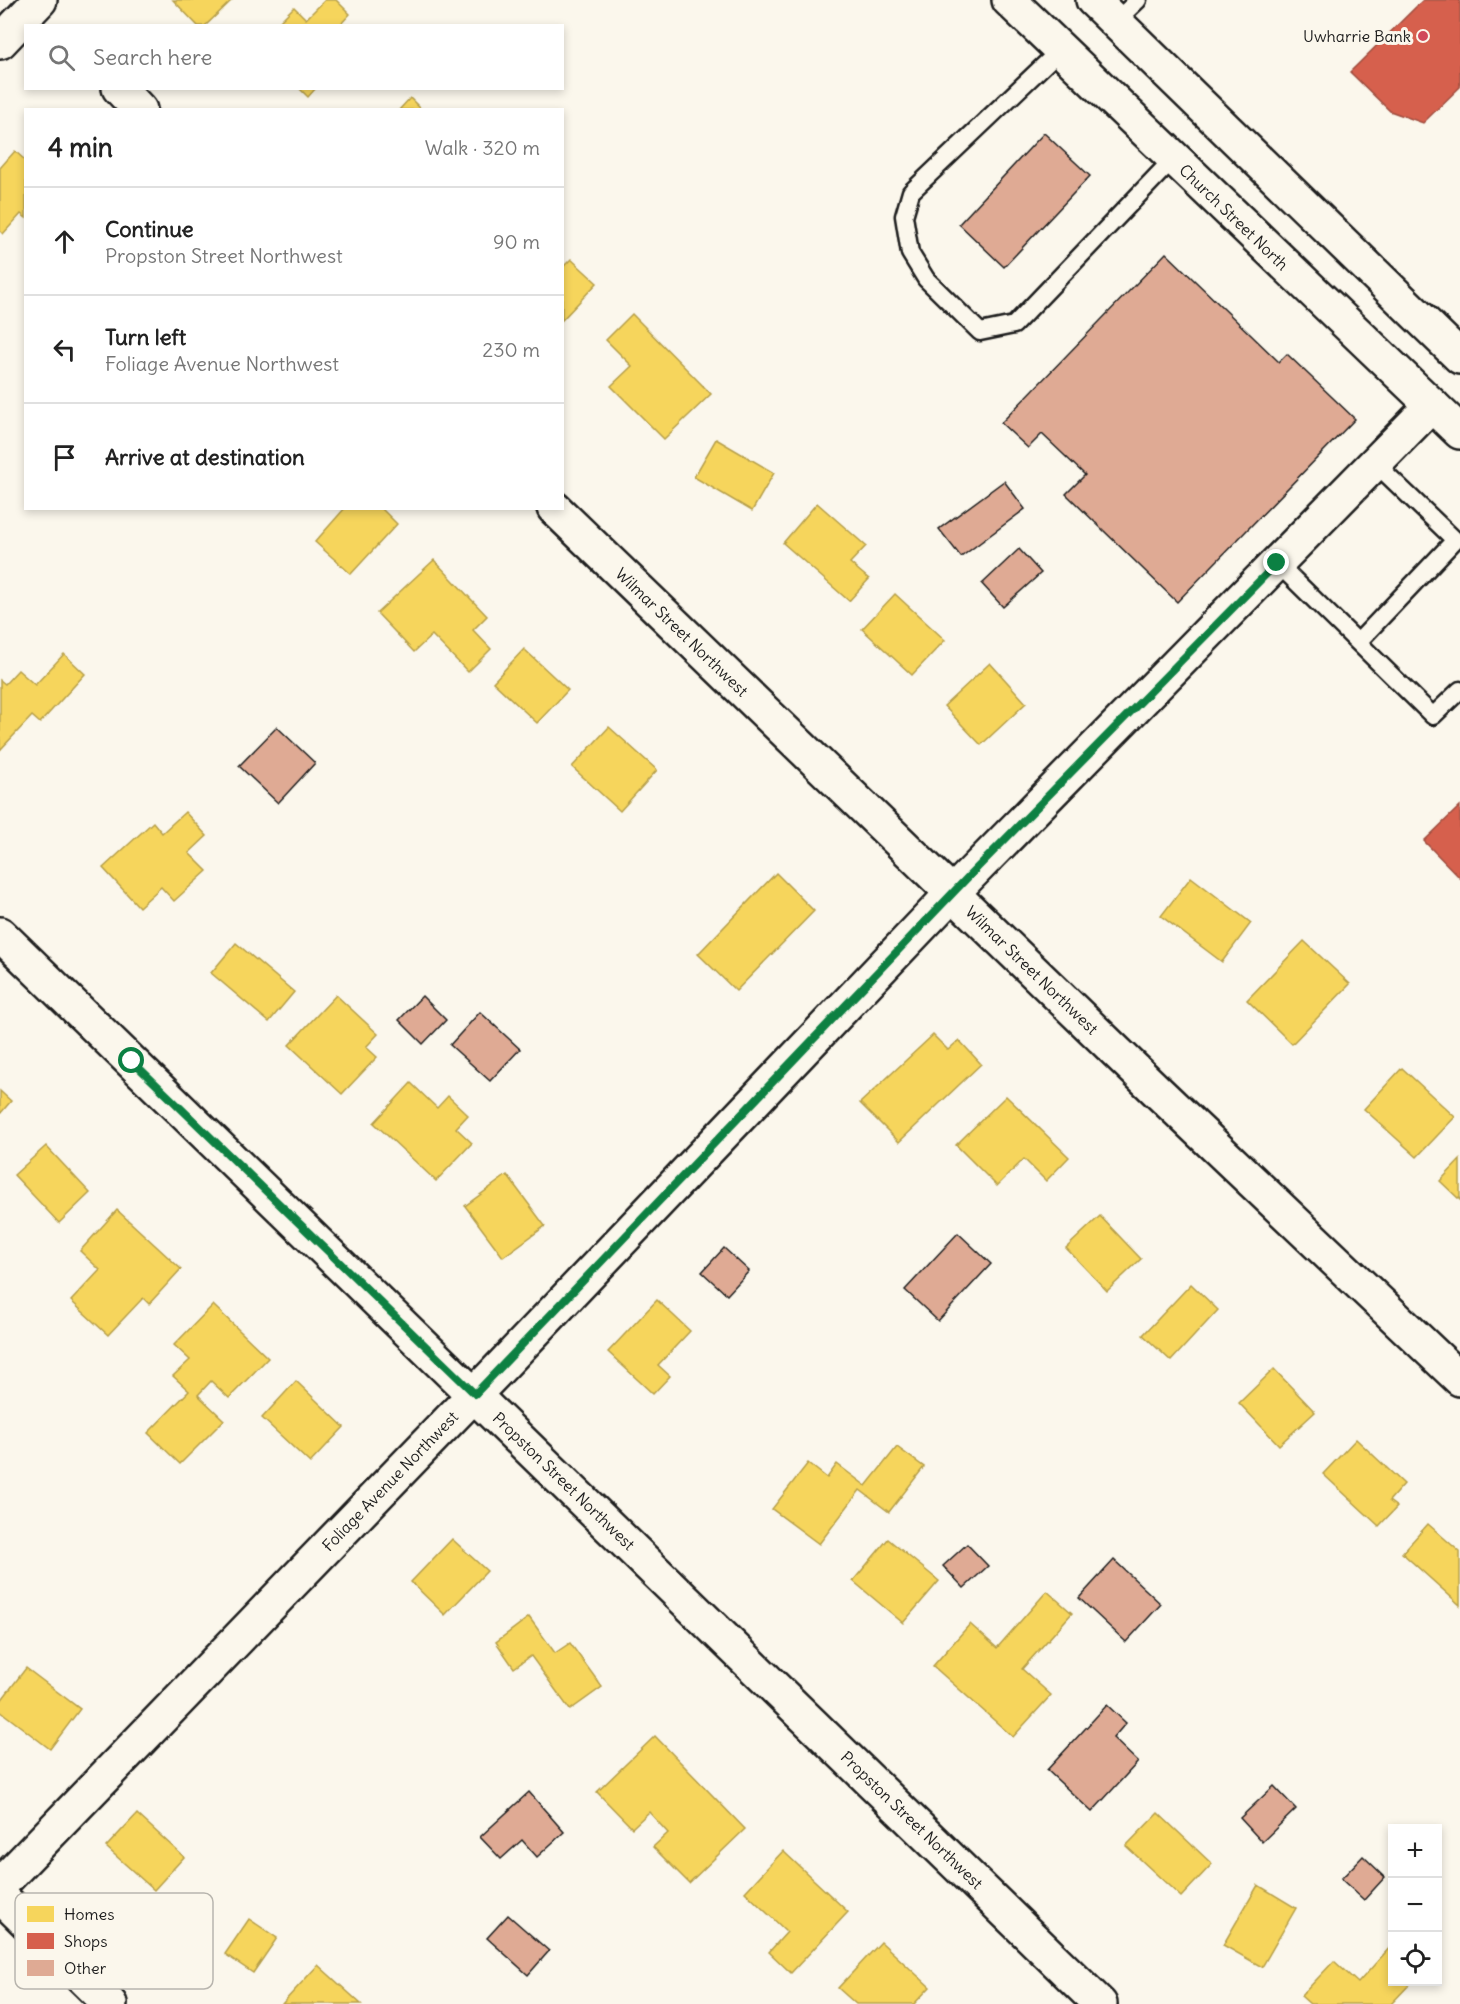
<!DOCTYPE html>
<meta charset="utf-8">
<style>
body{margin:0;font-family:Delius,sans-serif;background:#f2f2f2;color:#222}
.controls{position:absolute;right:18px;bottom:18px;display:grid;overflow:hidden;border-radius:0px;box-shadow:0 3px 9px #0003}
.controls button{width:54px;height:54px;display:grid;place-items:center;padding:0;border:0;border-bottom:2px solid #e0e0e0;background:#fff;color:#222;font:30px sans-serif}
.stop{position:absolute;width:18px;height:18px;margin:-14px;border:4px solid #0b8043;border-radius:50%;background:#fff}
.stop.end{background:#0b8043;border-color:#fff;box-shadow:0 2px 6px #0008}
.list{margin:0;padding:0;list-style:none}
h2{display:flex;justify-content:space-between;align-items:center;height:78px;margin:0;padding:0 24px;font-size:26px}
h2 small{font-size:20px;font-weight:400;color:#767676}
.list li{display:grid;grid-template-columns:39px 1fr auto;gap:18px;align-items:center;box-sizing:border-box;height:108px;padding:0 24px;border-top:2px solid #e0e0e0}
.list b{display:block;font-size:22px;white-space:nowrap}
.list p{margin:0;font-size:20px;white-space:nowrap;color:#767676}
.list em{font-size:20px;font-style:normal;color:#767676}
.icon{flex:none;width:33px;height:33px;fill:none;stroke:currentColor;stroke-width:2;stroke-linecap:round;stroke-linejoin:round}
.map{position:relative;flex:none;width:1460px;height:2004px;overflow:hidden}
.search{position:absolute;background:#fff;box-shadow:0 3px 9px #0003;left:24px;top:24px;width:540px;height:66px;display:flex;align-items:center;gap:15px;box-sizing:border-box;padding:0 21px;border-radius:0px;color:#767676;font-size:22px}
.panel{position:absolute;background:#fff;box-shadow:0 3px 9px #0003;left:24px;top:108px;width:540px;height:402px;border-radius:0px}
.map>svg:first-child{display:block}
</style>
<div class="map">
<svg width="1460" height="2004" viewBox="0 0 1460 2004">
<rect width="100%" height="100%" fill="#fbf7ec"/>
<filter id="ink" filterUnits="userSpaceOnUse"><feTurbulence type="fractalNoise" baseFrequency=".0167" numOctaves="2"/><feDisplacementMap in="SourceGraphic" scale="12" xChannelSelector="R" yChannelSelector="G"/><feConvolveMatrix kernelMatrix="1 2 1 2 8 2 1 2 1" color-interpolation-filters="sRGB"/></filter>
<g filter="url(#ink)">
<g fill="#f6d55c" stroke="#b59e49" stroke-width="1.5">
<path d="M173 0H232L205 26H198Z"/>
<path d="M325 0H336L350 14 339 26H275L294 7 306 19Z"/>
<path d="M299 88H316L308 97Z"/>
<path d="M410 98 422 110H399Z"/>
<path d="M15 151 26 161V218L21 214 3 234 0 231V168Z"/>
<path d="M571 259 597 283 562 320V268Z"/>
<path d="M632 314 711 394 664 439 611 386 632 366 606 340Z"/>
<path d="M716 439 774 473 752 511 694 477Z"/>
<path d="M817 503 866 546 850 563 869 579 849 601 783 543Z"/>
<path d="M345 508H381L397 524 351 574 315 542Z"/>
<path d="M434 560 487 616 473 630 491 649 468 672 432 635 414 652 377 613Z"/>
<path d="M895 594 945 640 912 675 862 629Z"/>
<path d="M524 649 568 690 537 723 493 682Z"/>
<path d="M64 654 85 674 40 723 32 716 0 750V680L5 684 18 670 35 685Z"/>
<path d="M990 663 1026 703 981 745 944 706Z"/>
<path d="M609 727 657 770 620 811 572 767Z"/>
<path d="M185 812 207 836 189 853 207 871 174 901 161 887 139 907 103 868 153 822 162 833Z"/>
<path d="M776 873 814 911 736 991 698 954Z"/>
<path d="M1191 877 1251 923 1222 962 1161 916Z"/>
<path d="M1304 941 1350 984 1292 1044 1247 1000Z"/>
<path d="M236 943 294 992 269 1022 211 973Z"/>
<path d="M336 995 378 1034 366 1047 377 1057 342 1094 289 1045Z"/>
<path d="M933 1035 948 1050 959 1040 981 1064 899 1142 860 1103Z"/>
<path d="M1402 1068 1455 1117 1417 1157 1364 1109Z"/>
<path d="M411 1083 437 1108 448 1096 468 1115 456 1128 472 1143 436 1181 374 1123Z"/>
<path d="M0 1091 11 1101 0 1114Z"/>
<path d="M1006 1096 1069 1157 1046 1181 1024 1159 997 1186 956 1145Z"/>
<path d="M46 1146 90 1193 59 1223 14 1175Z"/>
<path d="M1460 1160V1200L1440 1181Z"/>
<path d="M507 1175 545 1226 503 1257 465 1206Z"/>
<path d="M117 1210 181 1269 149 1304 143 1298 108 1335 71 1301 100 1270 80 1251Z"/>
<path d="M1100 1216 1141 1259 1107 1291 1066 1248Z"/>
<path d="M1191 1284 1218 1310 1171 1361 1143 1335Z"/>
<path d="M657 1300 690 1331 658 1365 670 1376 653 1394 608 1352Z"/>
<path d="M213 1305 268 1358 229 1398 211 1381 198 1395 224 1420 180 1464 148 1433 189 1391 173 1376 190 1360 174 1345Z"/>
<path d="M1274 1369 1315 1412 1279 1445 1239 1403Z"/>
<path d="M296 1381 344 1427 310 1463 262 1418Z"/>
<path d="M1356 1439 1404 1484 1389 1501 1397 1507 1379 1526 1323 1474Z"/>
<path d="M897 1447 924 1467 889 1512 860 1490 819 1544 772 1509 808 1463 827 1478 837 1464 866 1486Z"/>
<path d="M1428 1524 1460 1552V1605L1402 1553Z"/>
<path d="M452 1539 487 1571 445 1615 411 1582Z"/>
<path d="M888 1539 939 1581 903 1623 853 1581Z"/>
<path d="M1047 1591 1072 1613 1022 1669 1051 1695 1013 1737 933 1666 970 1624 997 1648Z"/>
<path d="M529 1617 555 1653 570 1643 602 1687 570 1710 531 1656 514 1668 496 1642Z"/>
<path d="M26 1668 80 1709 50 1749 0 1711V1702Z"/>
<path d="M655 1736 745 1829 689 1883 653 1847 668 1833 649 1812 632 1828 597 1792Z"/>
<path d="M1158 1813 1212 1864 1181 1897 1126 1846Z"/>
<path d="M137 1814 184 1857 154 1890 106 1847Z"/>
<path d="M783 1851 848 1912 791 1973 769 1952 787 1932 745 1892Z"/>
<path d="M1258 1885 1296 1908 1262 1967 1223 1945Z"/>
<path d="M249 1919 277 1938 253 1973 225 1954Z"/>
<path d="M881 1942 930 1987 914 2004H856L838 1988Z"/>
<path d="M1392 1945V1982H1412L1391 2004H1310L1301 1996 1334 1961 1358 1983Z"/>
<path d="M318 1965 361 2004H282Z"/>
</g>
<g fill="#d6604d" stroke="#9e4c3e" stroke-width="1.5">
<path d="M1423 0H1460V87L1423 123 1390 111 1350 72Z"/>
<path d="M1460 806V878L1424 841Z"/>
</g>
<g fill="#dfaa94" stroke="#1c1c1c" stroke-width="1.5">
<path d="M1044 133 1090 176 1004 267 959 224Z"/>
<path d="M1166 253 1279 362 1287 354 1355 419 1177 602 1066 494 1085 475 1042 434 1028 448 1001 423Z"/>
<path d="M1004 481 1025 509 961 557 939 529Z"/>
<path d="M1019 549 1041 573 1003 607 982 584Z"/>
<path d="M277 727 315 763 278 803 239 766Z"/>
<path d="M422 996 446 1020 423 1044 399 1020Z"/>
<path d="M480 1012 520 1049 490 1081 450 1045Z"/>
<path d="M958 1233 991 1264 938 1321 905 1290Z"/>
<path d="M724 1248 749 1271 727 1295 702 1272Z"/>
<path d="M967 1544 988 1566 964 1588 943 1566Z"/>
<path d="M1114 1560 1161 1604 1126 1642 1079 1598Z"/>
<path d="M1107 1705 1126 1723 1113 1738 1138 1762 1092 1812 1047 1770Z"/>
<path d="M1274 1786 1296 1809 1262 1842 1240 1818Z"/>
<path d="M529 1792 564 1832 537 1857 522 1840 501 1859 480 1837Z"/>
<path d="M1363 1856 1385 1877 1364 1900 1341 1879Z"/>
<path d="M508 1915 549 1951 528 1975 487 1938Z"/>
</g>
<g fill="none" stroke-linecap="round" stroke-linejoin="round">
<defs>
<g id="lane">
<path d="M1115 22 1138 0"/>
<path d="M1060 50 911 192 904 216 910 253 926 279 980 332 1014 325 1173 159"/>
<path d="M1277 563 1433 716 1460 690"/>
<path d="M1358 642 1455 540 1375 463"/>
</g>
<g id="street">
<path d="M0 42 40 0"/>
<path d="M119 88 140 110"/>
<path d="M554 508 1157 1091 1460 1379"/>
<path d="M0 934 1100 2004"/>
<path d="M0 1885 496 1372 968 877 1432 405"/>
<path d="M0 1896 110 2004"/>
</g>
<g id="secondary">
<path d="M1009 0 1460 432"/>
<path d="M1093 0 1460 357"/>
</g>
</defs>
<use href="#lane" stroke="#1c1c1c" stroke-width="21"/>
<use href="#street" stroke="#1c1c1c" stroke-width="38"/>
<use href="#secondary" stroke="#1c1c1c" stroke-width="38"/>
<use href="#lane" stroke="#fbf7ec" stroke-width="16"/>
<use href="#street" stroke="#fbf7ec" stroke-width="33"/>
<use href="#secondary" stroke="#fbf7ec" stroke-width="33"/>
</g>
</g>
<g fill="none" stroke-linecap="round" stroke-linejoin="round" filter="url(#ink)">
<path stroke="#0b8043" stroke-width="8" d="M132 1061 475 1394 968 877 1277 563"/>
</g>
<circle fill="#d1495b" stroke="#fbf7ec" stroke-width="2" cx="1423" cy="36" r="6"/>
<g text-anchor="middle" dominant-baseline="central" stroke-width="6" stroke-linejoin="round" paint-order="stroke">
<g font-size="16" fill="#1c1c1c" stroke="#fbf7ec" text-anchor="end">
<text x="1411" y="36">Uwharrie Bank</text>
</g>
<g font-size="16" fill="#1c1c1c" stroke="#fbf7ec">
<text transform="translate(1234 217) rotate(44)">Church Street North</text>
<text transform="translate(682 632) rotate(44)">Wilmar Street Northwest</text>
<text transform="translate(1032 970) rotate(44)">Wilmar Street Northwest</text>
<text transform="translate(390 1481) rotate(-46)">Foliage Avenue Northwest</text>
<text transform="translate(564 1481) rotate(44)">Propston Street Northwest</text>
<text transform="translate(912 1820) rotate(44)">Propston Street Northwest</text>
</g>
</g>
<rect x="15" y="1893" width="198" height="96" rx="9" fill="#fbf7ec" stroke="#b8b5ae" stroke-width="1.5"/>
<rect x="27" y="1906" width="27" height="16" fill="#f6d55c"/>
<rect x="27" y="1933" width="27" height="16" fill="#d6604d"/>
<rect x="27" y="1960" width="27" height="16" fill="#dfaa94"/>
<g font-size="16" fill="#1c1c1c">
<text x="64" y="1920">Homes</text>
<text x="64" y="1947">Shops</text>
<text x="64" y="1974">Other</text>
</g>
</svg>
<div class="controls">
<button>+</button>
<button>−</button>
<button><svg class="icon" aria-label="locate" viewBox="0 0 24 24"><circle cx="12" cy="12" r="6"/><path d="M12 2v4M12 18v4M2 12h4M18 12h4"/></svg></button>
</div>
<div class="stop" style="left:132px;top:1061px"></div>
<div class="stop end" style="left:1277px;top:563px"></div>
<div class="search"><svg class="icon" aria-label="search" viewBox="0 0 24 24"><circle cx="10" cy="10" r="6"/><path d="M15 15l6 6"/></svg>Search here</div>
<section class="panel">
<h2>4 min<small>Walk · 320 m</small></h2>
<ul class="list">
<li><svg class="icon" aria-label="ahead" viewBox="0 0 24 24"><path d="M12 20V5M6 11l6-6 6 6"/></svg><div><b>Continue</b><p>Propston Street Northwest</p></div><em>90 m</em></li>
<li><svg class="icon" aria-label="left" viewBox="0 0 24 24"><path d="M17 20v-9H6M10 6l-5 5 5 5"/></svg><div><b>Turn left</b><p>Foliage Avenue Northwest</p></div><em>230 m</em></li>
<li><svg class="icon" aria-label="arrive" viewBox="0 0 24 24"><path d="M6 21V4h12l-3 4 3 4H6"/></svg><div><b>Arrive at destination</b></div></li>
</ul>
</section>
</div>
